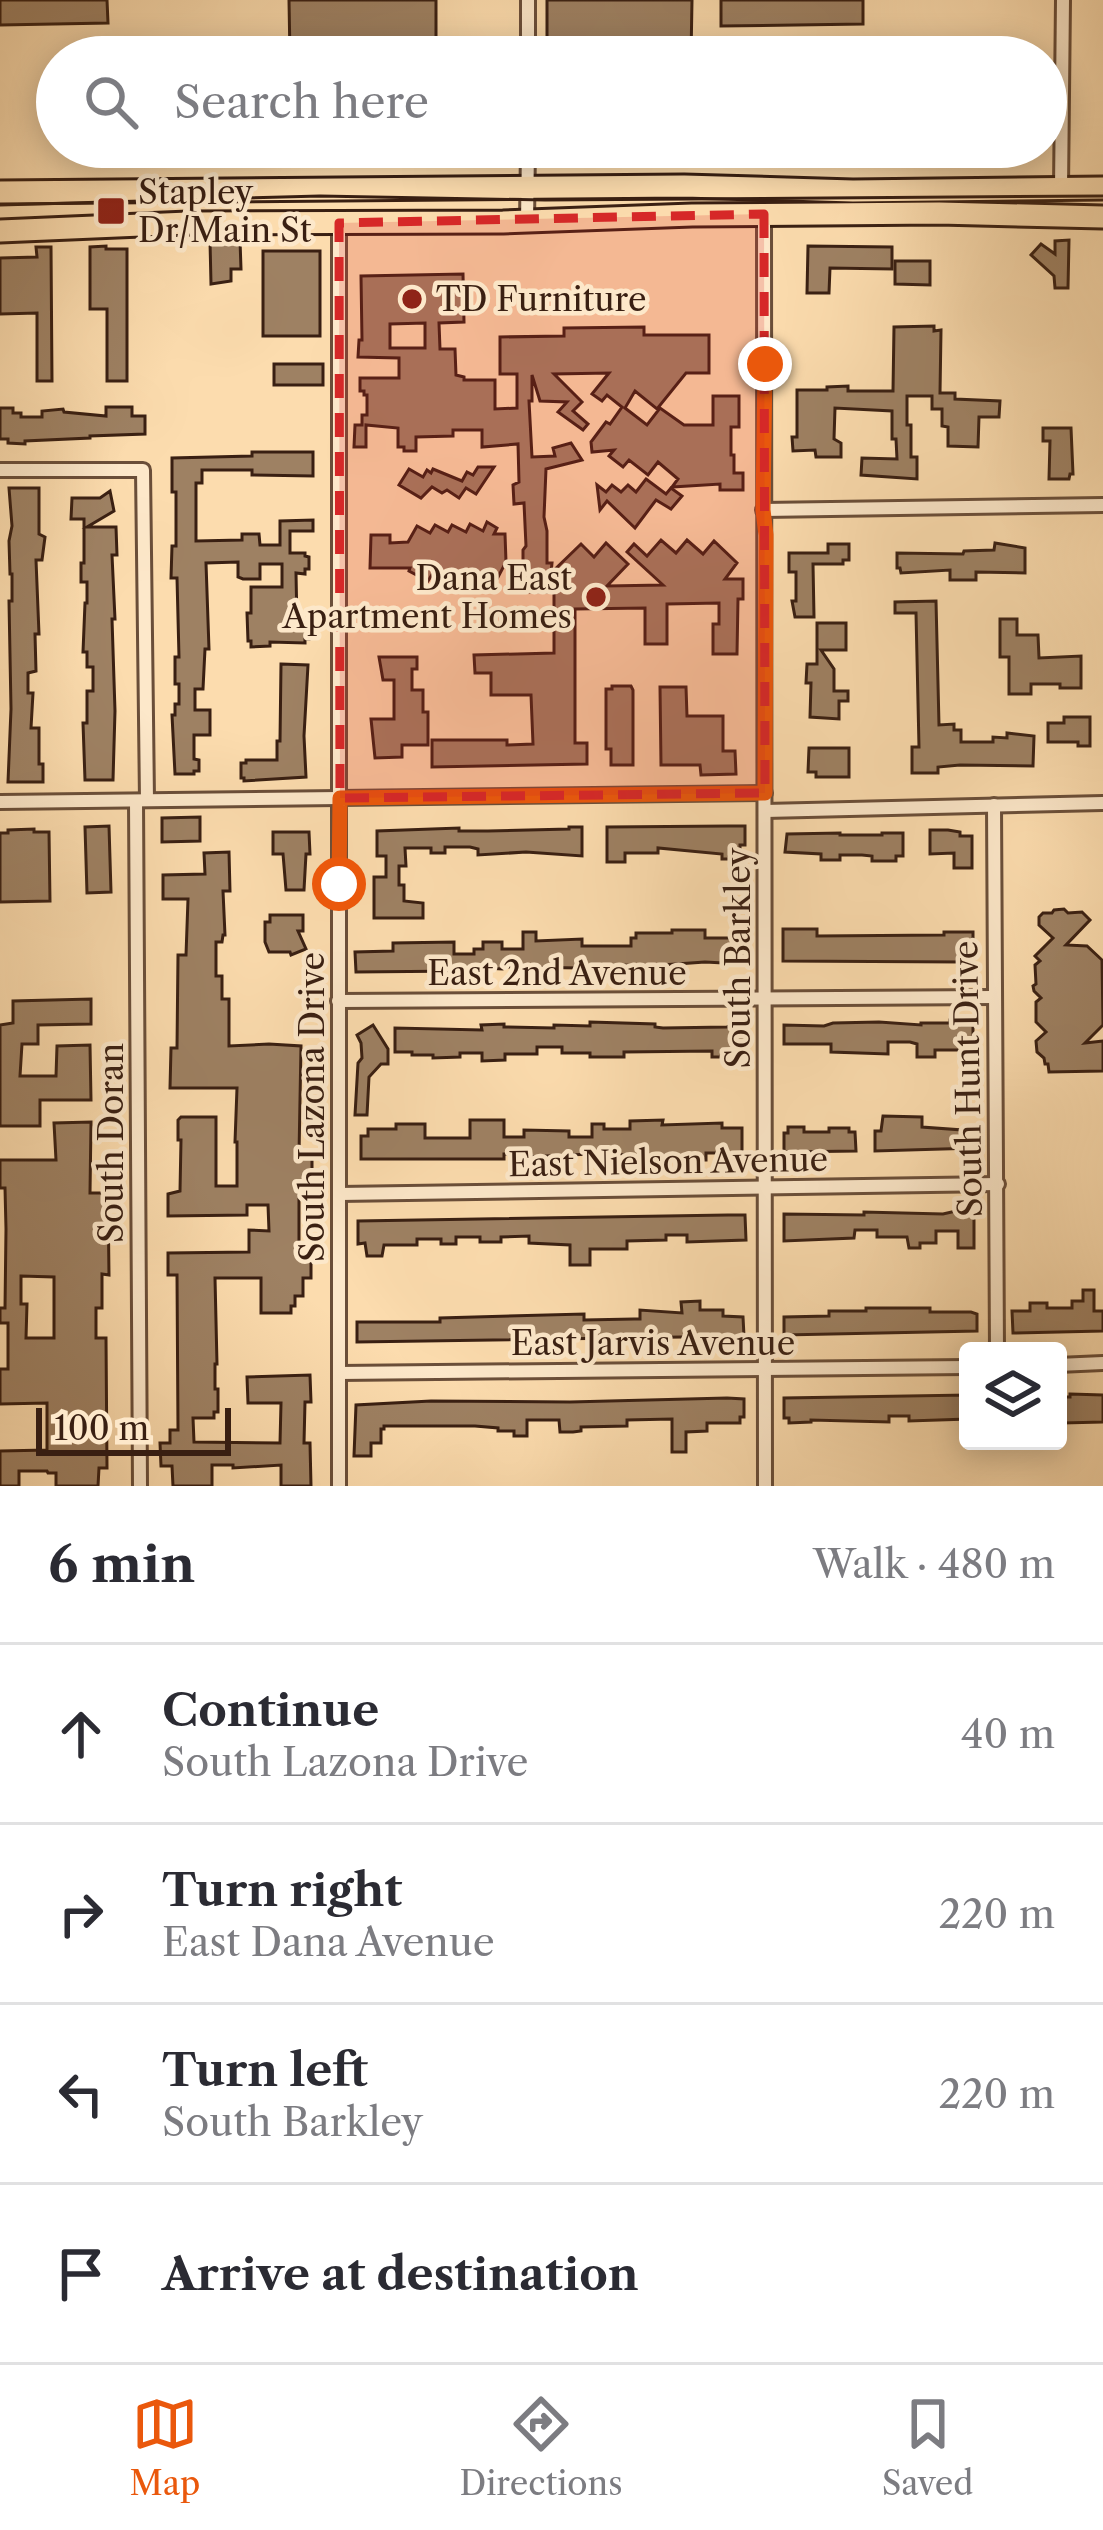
<!DOCTYPE html>
<meta charset="utf-8">
<style>
body{margin:0;font-family:"Libre Caslon Text",serif;background:#f7f7f7;color:#2b2b33}
.controls{position:absolute;right:36px;bottom:36px;display:grid;overflow:hidden;border-radius:12px;box-shadow:0 6px 30px #0003}
.controls button{width:108px;height:108px;display:grid;place-items:center;padding:0;border:0;border-bottom:3px solid #e1e1e2;background:#fff;color:#2b2b33;font:60px sans-serif}
.scale{position:absolute;left:36px;bottom:30px;width:195px;box-sizing:border-box;padding-left:12px;border:6px solid #391f12;border-top:0;font-size:33px;line-height:42px;white-space:nowrap;color:#391f12;-webkit-text-stroke:9px #fde8ca;paint-order:stroke}
.stop{position:absolute;width:36px;height:36px;margin:-27px;border:9px solid #ea580c;border-radius:50%;background:#fff}
.stop.end{background:#ea580c;border-color:#fff;box-shadow:0 3px 12px #0008}
.list{margin:0;padding:0;list-style:none}
h2{display:flex;justify-content:space-between;align-items:center;height:156px;margin:0;padding:0 48px;font-size:51px}
h2 small{font-size:39px;font-weight:400;color:#7c7c81}
.list li{display:grid;grid-template-columns:78px 1fr auto;gap:36px;align-items:center;box-sizing:border-box;height:180px;padding:0 48px;border-top:3px solid #e1e1e2}
.list b{display:block;font-size:45px;white-space:nowrap}
.list p{margin:0;font-size:39px;white-space:nowrap;color:#7c7c81}
.list em{font-size:39px;font-style:normal;color:#7c7c81}
.icon{flex:none;width:66px;height:66px;fill:none;stroke:currentColor;stroke-width:2;stroke-linecap:round;stroke-linejoin:round}
.map{position:relative;flex:none;width:1103px;height:1486px;overflow:hidden}
.search{position:absolute;background:#fff;box-shadow:0 6px 30px #0003;left:36px;right:36px;top:36px;height:132px;display:flex;align-items:center;gap:30px;box-sizing:border-box;padding:0 42px;border-radius:66px;color:#7c7c81;font-size:45px}
.sheet{height:876px;background:#fff}
nav{display:flex;justify-content:space-around;align-items:center;box-sizing:border-box;height:168px;border-top:3px solid #e1e1e2;background:#fff;font-size:33px;color:#7c7c81}
nav a{display:grid;justify-items:center;gap:6px}
nav .on{color:#ea580c}
.map>svg:first-child{display:block}
</style>
<div class="map">
<svg width="1103" height="1486" viewBox="0 0 1103 1486">
<rect width="100%" height="100%" fill="#fcdcae"/>
<filter id="stains"><feTurbulence type="fractalNoise" baseFrequency=".00167" numOctaves="4"/><feColorMatrix values="0 0 0 0 .2 0 0 0 0 .09 0 0 0 0 .02 0 0 0 .5 -.17"/></filter>
<radialGradient id="worn" r=".72"><stop offset=".6" stop-color="#630" stop-opacity="0"/><stop offset="1" stop-color="#630" stop-opacity=".3"/></radialGradient>
<g fill="#9e8163" stroke="#391f12" stroke-width="3" fill-rule="evenodd">
<path d="M0 0H107L108 23 0 25Z"/>
<path d="M289 0H436V57H290Z"/>
<path d="M547 0H692L691 57 547 55Z"/>
<path d="M721 0H863V24L721 26Z"/>
<path d="M868 147H941V157L868 160Z"/>
<path d="M240 240 241 269H231V281L211 284 210 241Z"/>
<path d="M1069 240 1068 288H1055L1054 276 1031 255 1041 244 1055 254V241Z"/>
<path d="M106 246V249H127V381H107V309H90V247Z"/>
<path d="M808 246 892 247V269L830 268 829 293H807Z"/>
<path d="M36 247H51L52 381H37V313L0 314V258L37 257Z"/>
<rect x="263" y="251" width="57" height="85"/>
<path d="M895 261H930V285L895 284Z"/>
<path d="M463 274 464 322 439 323 440 349H455L456 375 464 377V380H495V409L517 408V374H500V337L564 336V328L644 327V335H709V373H686L657 409 635 391 625 408 647 425 660 408 684 425H713V396H739V427H731V455H734V473H743V490H720V484L672 487 678 479 658 462 648 475 629 460 623 467 609 456 614 450 592 452 591 442 606 422 610 424 622 407 607 395 602 401 592 394 609 373 554 374 582 402 573 411 588 424 583 430 558 412 567 402 540 401 532 375V401H529L532 457 555 456 553 448 571 443 582 460 546 469 544 517 547 531V563H552L551 573 581 544 594 557 606 543 628 564 607 586 663 585 627 552 634 544 647 556 661 540 676 553 687 540 703 554 714 541 737 563 725 579H743V599H738L737 654H713V624H719V603L667 604V644H645V608L575 609V743H587V764L432 767V740H507V745L533 744 531 695H491V673H475L474 655 554 653V592H523V550L526 546 524 503 514 504 513 485 519 482 518 444 482 447V430H453V436L416 437V451H404V447H398V428L366 425V447H354L355 425H362V415H367V395H364V391H360V378H399V358L358 357 359 340H362L361 276ZM425 323V348H390V324Z"/>
<path d="M934 326V331L941 330 940 393H955V399L1000 401 999 417H979L978 447 948 446V427L942 426V409H932V396H907V425H911V457H917V479L861 475 862 458 897 459 896 439H892V411L835 408 834 439 841 443V457H816L815 450 793 451 792 437H797V390H827V387L848 386V391H893L894 327Z"/>
<rect x="274" y="364" width="49" height="21"/>
<path d="M106 407H132V416H145V434L90 436V438L25 441V444L8 443V439H0V408H13V413H21V417H42V411L63 409 64 412 106 416Z"/>
<path d="M1043 428H1071L1073 474H1070L1069 479H1049L1050 441H1043Z"/>
<path d="M252 452H313V476L252 475V470H202V483H196V541L242 540V534H259L260 545H280V521L313 520V531H290V553H305V556L309 557V569H305V574L296 573 297 624H305V629H309V639H305V643L270 642V646L251 647V641H248L247 613H251V587H282V564H260V579H243L238 577V562L206 563 209 649H205L203 689H195V710H210V735H194V759L199 760V771H194V774H175L172 715H175V704H179V684H175V657H179L177 578H171L172 546H176V492H172V458L252 456Z"/>
<path d="M478 467H494L476 494 466 488 459 498 447 490 442 493 432 487 421 498 399 485 409 469 423 477 427 470 431 473 433 469 462 481 467 472 473 475Z"/>
<path d="M646 479 666 494 671 488 682 496 671 509 656 500 635 528 607 501 600 510 597 485 606 492 612 485 621 492 628 485 636 492Z"/>
<path d="M9 488H39V534L45 537 42 560H36L39 634H35L36 671 28 673V693H33L31 728H39V764H43V782H8L11 709 9 601H12V574H10L9 541 12 526Z"/>
<path d="M110 491 114 511 87 527H116L117 555H112L115 619H112L115 711 113 780H85L83 723H87V691H93V667H87V652H83L85 603H87V582H81V563H84V519H71L72 498H100Z"/>
<path d="M487 522 497 528 494 534H505L506 562 496 581 485 575 480 583 465 575 462 581 448 575 445 580 433 573 428 581 409 571 410 568H370L371 535H390V543L408 542 417 526 430 533 435 525 448 532 452 525 466 532 470 524 483 531Z"/>
<path d="M995 543 1025 548V573L976 572V580H950V570L901 573 900 568H897V553L963 554 964 551 994 550Z"/>
<path d="M828 544H849V560H843V564H813L814 617H795L792 601H796V572H789V553H828Z"/>
<path d="M936 601 939 725 954 724V730H961V742H993V737L1007 738V733L1034 736 1033 766 960 765 938 767V773H912V747H919L916 613H895V602Z"/>
<path d="M1000 619H1017V635H1038L1039 658 1081 656V688H1060V684H1031V694H1009V657H1000Z"/>
<path d="M817 623H846V650H821L834 669V691H848V701H839V719L810 717 811 683H806L807 664H817Z"/>
<path d="M379 657H417V669H412V690H423V712H428V745H402V757L375 758 371 719H394V680H383Z"/>
<path d="M281 664 308 665 304 736 306 777 244 781V778H241V763H246V760H277V741H280Z"/>
<path d="M612 686H631L633 690V765H611V749H606V689H612Z"/>
<path d="M660 687H686L687 716H723V751H735L736 774 701 775 700 765H661Z"/>
<path d="M1064 717H1090V746H1078V742H1048V723H1064Z"/>
<path d="M809 748H849V777H816V772H808Z"/>
<path d="M200 817V841L162 842V818Z"/>
<path d="M109 826 111 892 87 893 85 827Z"/>
<path d="M729 826H745V845H740V859H722V854L658 848V853H625V862H607V827Z"/>
<path d="M569 827H582V856L526 852 478 855V849L470 847H445V853H431V848H405L406 866H399V885H404V901L423 903V918H374V877H386V856H377V831L459 828V831H488L569 829Z"/>
<path d="M34 829V832H49L50 901 0 902V833H8V830Z"/>
<path d="M930 830H948L960 832V836H972V868H954V853L930 854Z"/>
<path d="M273 832H309L310 854H306L304 890H286L283 854H273Z"/>
<path d="M840 833V835H882V833H903V856H896V861H872V856L862 855H840V860H821V854L785 852 787 834Z"/>
<path d="M229 852 230 891H223L225 935H223L222 942H216V976H222V999H229V1046L269 1044 301 1046 299 1155H312V1185H299V1256H303V1260H311V1278H303V1296H295V1306H291V1313H261V1278H215L217 1364H215V1389H218V1412H214V1418H193L194 1442 280 1443 281 1403H248L247 1377 310 1375 311 1402H305L304 1443H310L311 1486H281V1465L233 1468V1465H212V1486H173L172 1466H161L160 1443H170V1430H178L177 1275H168V1253L249 1252V1230L269 1231 268 1205H247V1215L168 1216V1194L180 1191 181 1140H178V1120L181 1117H216V1186H237V1142H235L237 1088H170L171 1048H177L178 955H186L188 899H163V875L205 874 204 853Z"/>
<path d="M1064 909 1068 913 1082 912 1090 920 1066 945 1087 946 1102 960 1103 1025 1085 1043 1103 1041V1071L1049 1072 1048 1064H1045L1044 1058 1037 1052 1036 1041 1046 1032 1036 1022V1002L1041 998 1034 991 1033 986 1036 984 1035 965 1040 961 1035 956 1053 938 1039 925V917L1043 913H1052L1054 910Z"/>
<path d="M270 915H303V931H298L306 949 291 955 290 952H269L265 942V922H270Z"/>
<path d="M783 929H817V936L944 935V932H973V958H961V962L783 961Z"/>
<path d="M672 930H705V938H744V962L742 964 705 962 663 965V967L623 965 582 968 502 967V969L462 967V971L356 972 355 952 393 951V943L454 942V954H474V949H483V942H502V949H523V932H536V941L582 939V946H631V938H636V933H672Z"/>
<path d="M91 999V1024L38 1025V1044H22L20 1076H56L57 1046 90 1045 91 1100H40V1126H0V1025L13 1023V1001Z"/>
<path d="M950 1020H961L962 1025H973V1040L962 1044V1050H935V1057H917V1044L910 1042H888V1054L831 1052V1044H784V1025L824 1026 833 1023 879 1022 921 1025V1023H950Z"/>
<path d="M590 1022 655 1024V1027L663 1028 727 1027 734 1023H745V1045H740V1050H722V1057H712V1051L624 1052V1057H590V1053H562V1047H537V1054H505V1060L482 1061V1053H460V1057L433 1058V1055H412V1052H395V1028L482 1030 481 1025 504 1024V1027L554 1028V1025L590 1026Z"/>
<path d="M373 1025 388 1049V1064H381L369 1077 367 1115H355L358 1063 362 1058 361 1043 357 1035Z"/>
<path d="M883 1116 922 1117V1127L976 1131V1148L875 1151V1131H881Z"/>
<path d="M470 1120H504V1137H524V1130L569 1131V1137H592V1124H604V1129H630V1121L663 1120 662 1125 722 1123V1128H742V1153H706V1160H630V1155L592 1154 524 1157V1154H504V1159H361V1136H368V1129H396V1124H425V1138H470Z"/>
<path d="M91 1122 90 1193H108L109 1275 102 1274V1308H96V1338H106L107 1468H99L98 1486H56V1473H48L47 1471H19V1486H0V1451L47 1450V1403L0 1404V1369H8V1323H0V1308H5L6 1229 5 1188H0V1160H56L54 1123ZM21 1276 54 1277V1338H26L27 1304H21Z"/>
<path d="M788 1127H804V1132H829V1128H849V1132H855L856 1151 784 1152V1133H788Z"/>
<path d="M956 1211H974V1248H958V1231H936V1243H920V1248H909L907 1237H877V1230H855L854 1238 784 1241V1214L864 1215V1212L943 1214Z"/>
<path d="M728 1215H745L746 1240 687 1242V1235H666V1240L627 1241V1249H590V1265H570V1245L529 1243V1236L501 1237V1242H480V1237H456V1244H441V1239H417V1245H384L382 1256H367L365 1243 358 1244V1221Z"/>
<path d="M1083 1290H1094V1311H1103V1331L1013 1333 1012 1311H1030V1303H1047V1308H1072V1301H1083Z"/>
<path d="M700 1301V1310H723V1316L743 1317 744 1336 357 1342V1322H440V1318L584 1314V1320L634 1319H640V1310L682 1313 681 1302Z"/>
<path d="M866 1308H930V1312H971L977 1314V1331L784 1335V1317L829 1316V1311H866Z"/>
<path d="M1070 1394 1103 1395V1422L1063 1423V1397H1070Z"/>
<path d="M968 1395V1419L909 1421V1416H889V1422L811 1420V1422L789 1423V1418H784V1398Z"/>
<path d="M727 1398 744 1399V1417H740V1423H707V1431L686 1432V1452H672V1419L627 1420V1426L581 1427V1431L573 1432H560L559 1420H527V1436H514V1431H498V1428L475 1426H384V1429H381V1443H371V1456H354L356 1405 431 1401 570 1402Z"/>
</g>
<g fill="none" stroke-linecap="round" stroke-linejoin="round">
<defs>
<g id="street">
<path d="M528 57V0"/>
<path d="M1061 188 1063 0"/>
<path d="M764 214 765 1486"/>
<path d="M527 222 528 147"/>
<path d="M0 470H143L147 800"/>
<path d="M763 510 1103 505"/>
<path d="M136 801 140 1486"/>
<path d="M0 802 765 793"/>
<path d="M994 805 997 1351"/>
<path d="M765 811 1103 803"/>
<path d="M338 1001 993 997"/>
<path d="M339 1194 998 1184"/>
<path d="M1058 1365 1103 1363"/>
<path d="M339 1373 968 1367"/>
<path d="M339 1486V223"/>
</g>
<g id="primary">
<path d="M0 192 684 186 853 191 1103 188"/>
<path d="M0 231 188 223 503 222 692 215 939 213 1103 217"/>
</g>
</defs>
<use href="#street" stroke="#6a4e39" stroke-width="18"/>
<use href="#primary" stroke="#391f12" stroke-width="27"/>
<use href="#street" stroke="#fde8ca" stroke-width="12"/>
<use href="#primary" stroke="#fcdcae" stroke-width="21"/>
<path stroke="#391f12" stroke-width="3" d="M0 205 320 196 545 200 1103 196"/>
</g>
<g fill="none" stroke-linecap="round" stroke-linejoin="round">
<path stroke="#ea580c" stroke-width="15" d="M339 884 340 798 765 793 766 535 763 510 765 364"/>
</g>
<path fill="#d62828" fill-opacity="0.2" stroke="#d62828" stroke-width="9" stroke-dasharray="24 15" stroke-linejoin="round" d="M764 214 765 793 340 798 339 223Z"/>
<g fill="#8f2418" stroke="#fde8ca" stroke-width="4.5">
<rect x="96" y="196" width="30" height="30" rx="6"/>
<circle cx="412" cy="299" r="12"/>
<circle cx="596" cy="597" r="12"/>
</g>
<g text-anchor="middle" dominant-baseline="central" stroke-width="9" stroke-linejoin="round" paint-order="stroke">
<g font-size="33" fill="#391f12" stroke="#fde8ca" text-anchor="start">
<text x="138" y="192">Stapley<tspan x="138" dy="38">Dr/Main St</tspan></text>
<text x="436" y="299">TD Furniture</text>
<text x="572" y="578" text-anchor="end">Dana East<tspan x="572" dy="38">Apartment Homes</tspan></text>
</g>
<g font-size="33" fill="#391f12" stroke="#fde8ca">
<text transform="translate(738 958) rotate(-90)">South Barkley</text>
<text x="557" y="973">East 2nd Avenue</text>
<text transform="translate(968 1079) rotate(-91)">South Hunt Drive</text>
<text transform="translate(312 1107) rotate(-90)">South Lazona Drive</text>
<text transform="translate(111 1143) rotate(-90)">South Doran</text>
<text transform="translate(668 1162) rotate(-1)">East Nielson Avenue</text>
<text x="653" y="1343">East Jarvis Avenue</text>
</g>
</g>
<rect width="100%" height="100%" filter="url(#stains)"/>
<rect width="100%" height="100%" fill="url(#worn)"/>
</svg>
<div class="controls">
<button><svg class="icon" aria-label="layers" viewBox="0 0 24 24"><path d="M12 4l9 5-9 5-9-5zM3 14l9 5 9-5"/></svg></button>
</div>
<div class="scale">100 m</div>
<div class="stop" style="left:339px;top:884px"></div>
<div class="stop end" style="left:765px;top:364px"></div>
<div class="search"><svg class="icon" aria-label="search" viewBox="0 0 24 24"><circle cx="10" cy="10" r="6"/><path d="M15 15l6 6"/></svg>Search here</div>
</div>
<section class="sheet">
<h2>6 min<small>Walk · 480 m</small></h2>
<ul class="list">
<li><svg class="icon" aria-label="ahead" viewBox="0 0 24 24"><path d="M12 20V5M6 11l6-6 6 6"/></svg><div><b>Continue</b><p>South Lazona Drive</p></div><em>40 m</em></li>
<li><svg class="icon" aria-label="right" viewBox="0 0 24 24"><path d="M7 20v-9h11M14 6l5 5-5 5"/></svg><div><b>Turn right</b><p>East Dana Avenue</p></div><em>220 m</em></li>
<li><svg class="icon" aria-label="left" viewBox="0 0 24 24"><path d="M17 20v-9H6M10 6l-5 5 5 5"/></svg><div><b>Turn left</b><p>South Barkley</p></div><em>220 m</em></li>
<li><svg class="icon" aria-label="arrive" viewBox="0 0 24 24"><path d="M6 21V4h12l-3 4 3 4H6"/></svg><div><b>Arrive at destination</b></div></li>
</ul>
</section>
<nav>
<a class="on"><svg class="icon" aria-label="map" viewBox="0 0 24 24"><path d="M3 6l6-2 6 2 6-2v14l-6 2-6-2-6 2zM9 4v14M15 6v14"/></svg>Map</a>
<a><svg class="icon" aria-label="directions" viewBox="0 0 24 24"><path d="M12 3l9 9-9 9-9-9zM9 14v-3h6M13 9l2 2-2 2"/></svg>Directions</a>
<a><svg class="icon" aria-label="saved" viewBox="0 0 24 24"><path d="M7 4h10v16l-5-4-5 4z"/></svg>Saved</a>
</nav>
